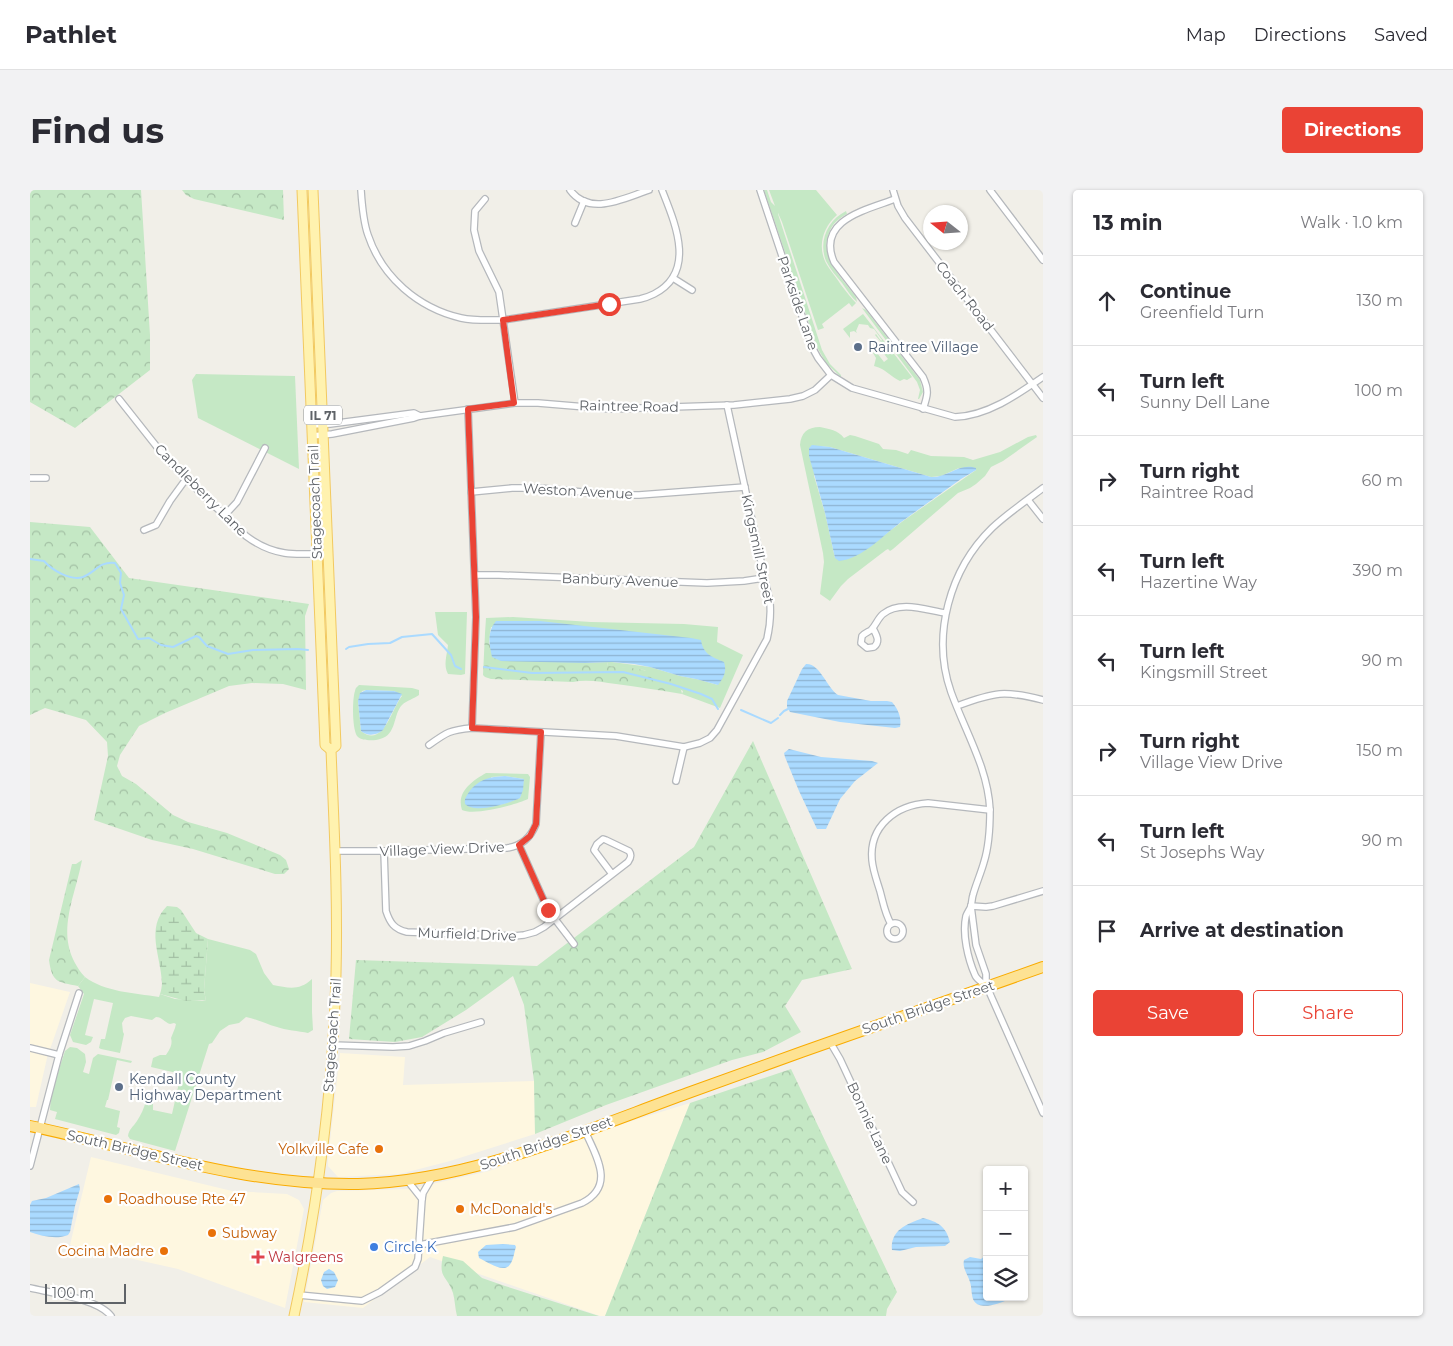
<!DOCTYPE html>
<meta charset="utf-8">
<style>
body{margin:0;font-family:Montserrat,sans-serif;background:#f2f2f3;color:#2b2b33}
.controls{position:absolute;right:15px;bottom:15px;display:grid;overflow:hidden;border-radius:5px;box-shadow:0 1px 4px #0004}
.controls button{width:45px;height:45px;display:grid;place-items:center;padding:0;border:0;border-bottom:1px solid #e1e1e2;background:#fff;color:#2b2b33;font:25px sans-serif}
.compass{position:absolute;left:893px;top:15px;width:45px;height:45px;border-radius:50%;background:#fff;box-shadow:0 1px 4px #0004;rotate:287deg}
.scale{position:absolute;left:15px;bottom:12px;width:81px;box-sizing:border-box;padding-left:5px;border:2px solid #5f6368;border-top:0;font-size:14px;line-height:18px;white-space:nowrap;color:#5f6368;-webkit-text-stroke:4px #fff;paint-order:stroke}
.stop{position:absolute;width:15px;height:15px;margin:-11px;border:4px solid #ea4335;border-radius:50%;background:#fff}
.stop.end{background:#ea4335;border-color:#fff;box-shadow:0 1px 5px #0008}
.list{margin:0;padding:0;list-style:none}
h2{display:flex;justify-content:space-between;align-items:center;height:65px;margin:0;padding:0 20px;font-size:21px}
h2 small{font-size:16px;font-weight:400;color:#7c7c81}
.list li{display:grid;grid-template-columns:32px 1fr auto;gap:15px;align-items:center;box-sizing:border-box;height:90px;padding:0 20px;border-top:1px solid #e1e1e2}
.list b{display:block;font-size:19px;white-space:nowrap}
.list p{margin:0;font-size:16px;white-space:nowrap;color:#7c7c81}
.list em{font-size:16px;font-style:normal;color:#7c7c81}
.actions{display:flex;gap:10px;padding:15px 20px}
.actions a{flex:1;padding:11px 0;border:1px solid #ea4335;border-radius:5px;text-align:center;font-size:18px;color:#ea4335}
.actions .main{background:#ea4335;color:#fff}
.icon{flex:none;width:28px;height:28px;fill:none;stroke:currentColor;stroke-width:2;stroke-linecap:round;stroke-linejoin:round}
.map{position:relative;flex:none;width:1013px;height:1126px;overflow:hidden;border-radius:5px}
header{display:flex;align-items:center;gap:30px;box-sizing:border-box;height:70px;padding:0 25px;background:#fff;border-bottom:1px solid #e1e1e2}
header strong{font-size:24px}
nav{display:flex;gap:28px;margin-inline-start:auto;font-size:18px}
.intro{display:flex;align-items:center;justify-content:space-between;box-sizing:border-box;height:120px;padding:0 30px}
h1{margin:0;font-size:35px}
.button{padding:12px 22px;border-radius:5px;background:#ea4335;color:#fff;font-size:18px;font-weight:700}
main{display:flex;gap:30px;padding:0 30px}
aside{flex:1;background:#fff;border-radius:5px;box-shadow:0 1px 4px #0004}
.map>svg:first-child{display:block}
</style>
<header>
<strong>Pathlet</strong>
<nav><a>Map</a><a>Directions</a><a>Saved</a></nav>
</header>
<div class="intro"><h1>Find us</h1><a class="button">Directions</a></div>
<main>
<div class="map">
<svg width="1013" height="1126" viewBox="0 0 1013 1126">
<defs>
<pattern id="forest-crowns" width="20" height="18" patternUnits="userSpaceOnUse" patternTransform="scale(1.25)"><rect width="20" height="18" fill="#c5e8c5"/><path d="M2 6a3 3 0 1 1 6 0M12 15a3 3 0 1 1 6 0" fill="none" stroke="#a3c0a4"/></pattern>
<pattern id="wetland-marsh" width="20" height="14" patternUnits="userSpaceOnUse" patternTransform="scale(1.25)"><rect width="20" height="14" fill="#c5e8c5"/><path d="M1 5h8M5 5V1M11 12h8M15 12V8" fill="none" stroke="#a3c0a4"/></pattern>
<pattern id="water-rules" width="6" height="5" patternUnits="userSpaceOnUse" patternTransform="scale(1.25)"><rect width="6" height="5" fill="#aadaff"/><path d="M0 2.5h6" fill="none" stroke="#8eb4d2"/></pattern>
</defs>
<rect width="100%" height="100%" fill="#f1efe8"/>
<g fill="#fef7e0">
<path d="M0 793 40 802 17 868 6 917H0Z"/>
<path d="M310 863 375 867 373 895 504 891 505 944 420 971 370 984 308 987 298 976V969Z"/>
<path d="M660 913 575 1126H570L400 1067 333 1118 274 1112 293 1010 301 1003 307 1001 380 999 459 981 569 941Z"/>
<path d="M61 967 202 1001 257 1004 269 1010 274 1019 255 1118 148 1079 40 1055Z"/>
</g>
<g fill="#c5e8c5" fill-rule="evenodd">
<path d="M734 0H737L741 12 745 16 739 0H786L807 25C792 38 787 58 797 75 801 82 807 88 811 95 816 101 821 108 826 113L822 117 819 113 792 134 794 138 788 140 752 32 748 23V24L792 160 800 174 811 185V187L796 173 787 157Z"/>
<path d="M816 21 817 24C809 28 802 34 799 43 789 68 813 89 826 107L827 112C821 107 817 100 812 93 806 86 800 79 796 71 788 51 798 30 816 21Z"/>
<path d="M832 118 836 120 890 190 893 202 889 209H888L890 200 887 192Z"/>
<path d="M833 124 882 187 877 190 874 189 870 191C859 186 858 180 844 176L846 168 843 163 845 162 847 163 854 172 858 169 851 160V152L845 145 846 144 851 151 852 150 844 139 840 138 838 135 829 134 826 141 827 143 824 141 820 142V148L813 139Z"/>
<path d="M166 184 265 186 269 279 168 228 162 190Z"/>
<path d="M790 237C799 239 808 240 814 248L820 245 825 246 849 254 853 259 866 260 878 264 881 260 901 266 934 267 943 270 970 262 998 247 1006 245 1007 247 973 271 961 277 955 286 946 294 940 298 928 303 863 359 860 361 858 359 856 360 818 389 811 396 800 411 790 404 794 372 793 363 770 255C771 243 777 237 790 237ZM787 256 800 257 901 287 911 286 929 278 946 280 873 331 837 358 805 368 795 323 784 286Z"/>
<path d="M405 422H437L435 484 431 485 418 484C413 475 417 465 418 455L408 445Z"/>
<path d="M483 427 561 432 654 434 688 437 687 452 713 465 690 518 652 504 653 501 614 480 578 476 577 472H582L620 477 650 486 666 489 688 495 677 464 672 457 461 437 460 443H455L456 428Z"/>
<path d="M329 495 382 498 389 500V505C384 509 377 510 372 515 363 524 367 545 350 549 345 551 332 551 328 547 322 542 322 509 325 501 326 497 326 498 329 495ZM336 500 364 501 372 506C362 518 353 559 331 541L328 511 332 501Z"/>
<path d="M456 583 498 584 500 587 498 609C485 615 444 626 432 620 426 602 442 591 456 583ZM475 586 494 589 490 608 470 615 461 587Z"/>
<path d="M178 749 220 760 226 764 234 783 243 795C259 798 269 801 282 789V822L283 840 278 843C269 841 255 840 247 837 236 834 227 829 216 827L209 833 199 835 190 841 182 853 179 854 145 961 100 949 98 946C99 939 103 937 107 931 111 925 114 918 116 911L123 913V920L142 924 151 884 121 877 123 868 130 865H136C139 860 143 855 141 848L145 838 146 834 144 833 140 834C134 832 132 827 126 827L122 830 101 826 95 828 92 833 93 842 94 844 90 863 71 859 69 858 71 849H75L83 813 64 809 55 845 63 847 61 852 56 855 43 852 40 845 54 804 48 796 55 787C75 802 104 803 129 807L130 804 145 809 176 811 174 800Z"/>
<path d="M40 857 47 858 55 864 56 872 53 882 59 884 63 868 68 864 102 871 101 873 87 870 78 910H77L75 917 90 921 87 937 90 938 89 943 86 945 25 929 27 922 20 920 21 903 35 861Z"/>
</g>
<g fill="url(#forest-crowns)">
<path d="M0 0H111L120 145V180L45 238 0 212Z"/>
<path d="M152 0H253L254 30 164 9 156 5Z"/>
<path d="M0 332 60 337 99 388 279 414 275 426 276 500 253 494 222 493 199 496 135 523 109 536 90 565 87 576 92 586 106 594 143 625 158 632 197 643 250 665 256 670 259 679 254 684H245L163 659 122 650 64 630 78 566 77 552 56 530 15 518 0 525Z"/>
<path d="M455 443H460L459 454 555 473 577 472 578 476C596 477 651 481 652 504 630 500 608 497 586 494 571 492 557 489 543 492L461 489 455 487 453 485Z"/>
<path d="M723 551 822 779 772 790 755 816 771 842 733 862 702 870 576 915 505 944 504 891 494 815 483 786 436 820 392 847 365 852 319 849 326 770 507 776 664 657Z"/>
<path d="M52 670C44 712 22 749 55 787L48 796C28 792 22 793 19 770L42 674H46Z"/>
<path d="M761 879 867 1102 857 1119 856 1126H575L660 913Z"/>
<path d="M413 1066 433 1071 452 1088 475 1096 569 1126H427C425 1119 425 1110 423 1103 417 1085 408 1089 413 1066Z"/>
</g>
<path fill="url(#wetland-marsh)" d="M137 716 147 717 151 720 166 743 178 749 174 800 176 811 172 810 156 811 130 804C131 801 132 796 132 793 131 766 115 738 137 716Z"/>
<g fill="url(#water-rules)">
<path d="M782 255 800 257 901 287C917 288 930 272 946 278V280L931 289C912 303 893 316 874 330 855 343 833 369 809 371L805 368 795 323 779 266V258Z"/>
<path d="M466 431H510L661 448 671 450C673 464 682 467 694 472 697 481 694 488 688 495L666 489 650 486 620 477 604 474 582 472 555 473 471 471 462 467C459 454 457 442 466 431Z"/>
<path d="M776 474C790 473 797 498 808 505L841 511H857L862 512C868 519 872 528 870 537L865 538 810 532 760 522 757 517V511L772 479Z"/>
<path d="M336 500 364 501 372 504 353 540C347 545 338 547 331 541L328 511 330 503Z"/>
<path d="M759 559 791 567 842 571 848 573 825 591 810 609 796 639H787L769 601 755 567 754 563Z"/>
<path d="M475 586 494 589 493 600 490 608C478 614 445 624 435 614 434 609 436 607 439 602 449 589 459 587 475 586Z"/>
<path d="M49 994 50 999 45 1016 40 1042 38 1045C26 1050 12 1046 0 1042V1015L2 1011 16 1008Z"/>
<path d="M893 1028C908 1032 916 1036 920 1052L915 1056 886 1057 870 1061 862 1060C860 1040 877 1034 893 1028Z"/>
<path d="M473 1054 485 1055 486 1057C484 1062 484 1068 481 1073 475 1085 458 1072 449 1068L448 1062 456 1055Z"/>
<path d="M957 1062V1107H978V1110C969 1113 951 1121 944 1111 941 1106 942 1098 940 1092 938 1085 932 1078 934 1070L940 1067 951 1069 956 1065Z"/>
<path d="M299 1079 304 1082 308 1090 305 1097 297 1099 293 1096 291 1090 294 1082Z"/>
</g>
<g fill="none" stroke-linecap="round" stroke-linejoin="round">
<g stroke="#aadaff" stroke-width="2">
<path d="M0 369 14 371C22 380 40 391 53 387 66 382 69 371 85 373L91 383 90 393 94 405 91 419 108 449 119 448 131 455 143 457 166 446 169 447 177 456 198 464 223 460 268 459 278 460"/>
<path d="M316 459 319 457 338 454 360 453 372 447 402 444 421 465 425 476 431 479"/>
<path d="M454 477 502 483 593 482 641 494 671 504 682 509 688 519"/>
<path d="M711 520 741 533 748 528"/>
<path d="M750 525 754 521 758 519"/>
</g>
<defs>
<g id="street">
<path d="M331 0C332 15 333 31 338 45 352 87 388 118 431 128 445 131 459 130 473 130L610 109C615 108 620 106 624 104 667 82 645 33 632 0"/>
<path d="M540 0C560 27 594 8 619 0"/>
<path d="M730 0 783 159 788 168 801 185 822 198 925 227C957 226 987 205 1013 187"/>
<path d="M863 0 868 16 875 28 1013 208"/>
<path d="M960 0 1013 70"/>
<path d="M455 9 445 21 444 40 449 61 469 102 485 213"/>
<path d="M865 9C836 20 786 30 804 72L893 187C899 200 898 205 893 219"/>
<path d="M545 33 554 11"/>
<path d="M643 88 662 100"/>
<path d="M89 209 127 257 152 285 216 346C244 367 266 365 298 363"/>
<path d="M438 219 446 427 442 538"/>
<path d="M282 235 300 234 384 223 390 226"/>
<path d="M282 246 302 244 384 228 390 226 485 213H508L580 219 704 215 760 209 773 206 785 200 801 185"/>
<path d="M0 288H16"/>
<path d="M1013 298C996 311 978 323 962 338 920 379 901 445 921 502 935 541 958 578 960 620 960 638 959 656 954 672 951 683 946 694 943 705 942 708 942 712 941 716 940 719 937 723 936 726 932 744 938 769 945 785 947 790 952 792 956 796 958 799 960 803 961 806L1013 923"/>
<path d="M441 302 482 298H509L585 305H609L715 297"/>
<path d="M998 310 1013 329"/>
<path d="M194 326 207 312 235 258"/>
<path d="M114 340 126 335 140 311 156 289"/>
<path d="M445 385H469L677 393 714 391 734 388"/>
<path d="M843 438C846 445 851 451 844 457L837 458 831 453 832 446C835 443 838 442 841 440 846 435 848 428 853 424 870 410 896 420 915 423"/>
<path d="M927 516C965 502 974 500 1013 510"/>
<path d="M399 555C417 542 420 540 442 538L586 546 654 557 670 553 680 548 687 540 737 449C740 436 741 426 740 413L697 215"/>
<path d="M646 591 654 557"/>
<path d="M489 655 518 720 544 754"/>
<path d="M305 661H354L477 658C492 656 501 647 506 634L511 542"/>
<path d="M354 661 356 721C360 733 364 739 377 742L484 746 494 745 505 742 514 737 598 672C601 668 602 665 599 661L576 650 573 649 567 654 564 660 582 684"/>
<path d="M941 716 946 755 956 784V797"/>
<path d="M941 716 956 717 963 716 1013 701"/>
<circle cx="865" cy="741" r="8"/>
<path d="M861 734C855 724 853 712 850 701 847 691 843 681 842 670 839 636 866 615 898 613L960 620"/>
<path d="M800 852 810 869 872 1002 883 1012"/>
<path d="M302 855 363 857 379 856 395 851 414 843 451 832"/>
<path d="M0 858 29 865"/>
<path d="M0 976 29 865 49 803"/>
<path d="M377 990 392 1009"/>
<path d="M389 1055 485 1037 552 1013C586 996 566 966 555 941"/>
<path d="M0 1098C22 1103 68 1109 81 1126"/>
<path d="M269 1105 332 1111 350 1102 385 1077 388 1069 392 1009 393 1003 403 986"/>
</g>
<g id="primary">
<path d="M272 0 295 555 301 560"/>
<path d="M264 1126C288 1014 303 899 306 784 308 709 304 635 301 560L306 556 283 0"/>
</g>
<path id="highway" d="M0 936C108 959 216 996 328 994 441 991 553 941 658 903 776 860 895 818 1013 777"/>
</defs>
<use href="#street" stroke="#b5b8bc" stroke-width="8"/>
<use href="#primary" stroke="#f2c960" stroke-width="11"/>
<use href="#highway" stroke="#f9ab00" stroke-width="12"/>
<use href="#street" stroke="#fff" stroke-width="5.5"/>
<use href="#primary" stroke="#fff2af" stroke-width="9"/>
<use href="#highway" stroke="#fde293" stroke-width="10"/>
</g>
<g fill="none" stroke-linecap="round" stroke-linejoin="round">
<path stroke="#ea4335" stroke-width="6" d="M518 720 489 655 500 646 506 634 511 542 442 538 446 427 438 219 484 213 473 130 579 114"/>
</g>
<g fill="#5c6f8a" stroke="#fff" stroke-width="2">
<circle cx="828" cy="157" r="5"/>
<circle cx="89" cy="897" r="5"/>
</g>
<g fill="#e8710a" stroke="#fff" stroke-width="2">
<circle cx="349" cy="959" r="5"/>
<circle cx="78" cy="1009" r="5"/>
<circle cx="430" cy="1019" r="5"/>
<circle cx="182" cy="1043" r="5"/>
<circle cx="134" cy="1061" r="5"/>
</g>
<circle fill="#3f7fe0" stroke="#fff" stroke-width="2" cx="344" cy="1057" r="5"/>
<path fill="#e0444e" stroke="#fff" stroke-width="2" d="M225.5 1059.5h5v5h5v5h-5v5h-5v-5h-5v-5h5z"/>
<g text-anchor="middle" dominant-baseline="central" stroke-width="4.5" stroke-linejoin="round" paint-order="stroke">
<rect fill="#fff" stroke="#8f9295" stroke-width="1" x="274" y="215.5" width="38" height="19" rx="4"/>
<g font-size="12" font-weight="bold" fill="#5f6368">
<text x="293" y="225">IL 71</text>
</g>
<g font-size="14" fill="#5f6368" stroke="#fff">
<text transform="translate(935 106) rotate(52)">Coach Road</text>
<text transform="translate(768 113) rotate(71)">Parkside Lane</text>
<text transform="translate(599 216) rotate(1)">Raintree Road</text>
<text transform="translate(171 300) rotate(45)">Candleberry Lane</text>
<text transform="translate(548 301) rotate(3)">Weston Avenue</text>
<text transform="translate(285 312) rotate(-92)">Stagecoach Trail</text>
<text transform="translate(728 359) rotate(78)">Kingsmill Street</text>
<text transform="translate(590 390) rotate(2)">Banbury Avenue</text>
<text transform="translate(412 659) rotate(-2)">Village View Drive</text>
<text transform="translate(437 744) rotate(2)">Murfield Drive</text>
<text transform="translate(898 817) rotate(-19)">South Bridge Street</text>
<text transform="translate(302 845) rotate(-86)">Stagecoach Trail</text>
<text transform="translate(840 933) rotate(65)">Bonnie Lane</text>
<text transform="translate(516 953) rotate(-19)">South Bridge Street</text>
<text transform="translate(105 960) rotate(13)">South Bridge Street</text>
</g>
<g font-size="14" fill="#4e5e75" stroke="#fff" text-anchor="start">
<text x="838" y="157">Raintree Village</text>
<text x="99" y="889">Kendall County<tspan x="99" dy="16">Highway Department</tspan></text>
</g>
<g font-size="14" fill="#c56008" stroke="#fff" text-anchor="start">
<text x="339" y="959" text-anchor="end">Yolkville Cafe</text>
<text x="88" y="1009">Roadhouse Rte 47</text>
<text x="440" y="1019">McDonald's</text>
<text x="192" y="1043">Subway</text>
<text x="124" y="1061" text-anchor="end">Cocina Madre</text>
</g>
<g font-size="14" fill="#366cbe" stroke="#fff" text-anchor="start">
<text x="354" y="1057">Circle K</text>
</g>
<g font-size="14" fill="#be3a42" stroke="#fff" text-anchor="start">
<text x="238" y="1067">Walgreens</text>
</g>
</g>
</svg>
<div class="controls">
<button>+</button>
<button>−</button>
<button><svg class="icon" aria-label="layers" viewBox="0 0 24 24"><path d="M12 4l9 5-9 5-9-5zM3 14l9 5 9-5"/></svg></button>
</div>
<svg class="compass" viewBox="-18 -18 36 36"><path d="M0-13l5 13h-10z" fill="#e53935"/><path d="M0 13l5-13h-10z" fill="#7c7c81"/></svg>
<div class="scale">100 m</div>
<div class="stop" style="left:579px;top:114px"></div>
<div class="stop end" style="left:518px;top:720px"></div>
</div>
<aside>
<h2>13 min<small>Walk · 1.0 km</small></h2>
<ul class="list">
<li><svg class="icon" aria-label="ahead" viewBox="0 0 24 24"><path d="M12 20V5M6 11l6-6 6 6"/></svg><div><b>Continue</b><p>Greenfield Turn</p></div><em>130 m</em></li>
<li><svg class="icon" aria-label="left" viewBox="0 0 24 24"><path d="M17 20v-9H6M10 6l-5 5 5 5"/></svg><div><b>Turn left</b><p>Sunny Dell Lane</p></div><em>100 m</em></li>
<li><svg class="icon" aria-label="right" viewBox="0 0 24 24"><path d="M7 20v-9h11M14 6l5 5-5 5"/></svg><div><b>Turn right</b><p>Raintree Road</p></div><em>60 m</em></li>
<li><svg class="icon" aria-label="left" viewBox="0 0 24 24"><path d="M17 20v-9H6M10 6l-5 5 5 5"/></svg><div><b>Turn left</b><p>Hazertine Way</p></div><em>390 m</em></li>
<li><svg class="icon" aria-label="left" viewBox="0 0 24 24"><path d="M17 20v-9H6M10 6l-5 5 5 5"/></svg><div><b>Turn left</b><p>Kingsmill Street</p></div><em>90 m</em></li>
<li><svg class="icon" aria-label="right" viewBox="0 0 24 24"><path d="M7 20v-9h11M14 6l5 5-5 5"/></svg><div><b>Turn right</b><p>Village View Drive</p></div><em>150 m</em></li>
<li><svg class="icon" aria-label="left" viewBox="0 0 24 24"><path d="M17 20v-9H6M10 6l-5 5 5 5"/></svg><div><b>Turn left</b><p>St Josephs Way</p></div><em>90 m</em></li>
<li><svg class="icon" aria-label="arrive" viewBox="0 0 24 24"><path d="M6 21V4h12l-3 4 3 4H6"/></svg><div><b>Arrive at destination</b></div></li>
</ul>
<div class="actions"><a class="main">Save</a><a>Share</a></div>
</aside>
</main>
